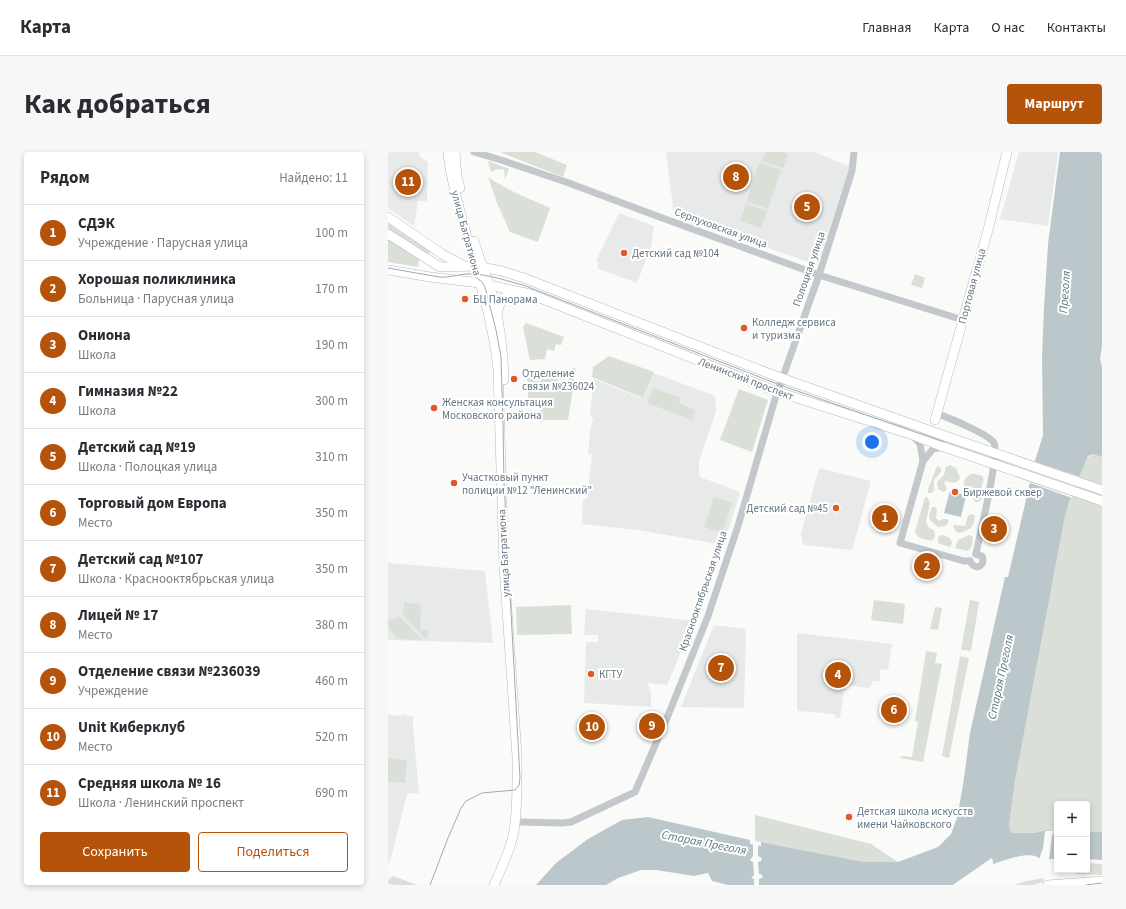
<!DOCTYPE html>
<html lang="ru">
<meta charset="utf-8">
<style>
body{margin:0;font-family:"Source Sans 3",sans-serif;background:#f7f7f7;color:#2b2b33}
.controls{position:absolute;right:12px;bottom:12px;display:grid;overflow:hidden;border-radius:4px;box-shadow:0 2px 6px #0003}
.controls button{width:36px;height:36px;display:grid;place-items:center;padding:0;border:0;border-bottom:1px solid #e1e1e2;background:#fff;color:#2b2b33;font:20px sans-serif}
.you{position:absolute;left:484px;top:290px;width:14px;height:14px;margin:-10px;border:3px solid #fff;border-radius:50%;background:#1a73e8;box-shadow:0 0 0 6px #1a73e833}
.badge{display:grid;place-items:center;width:26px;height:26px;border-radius:50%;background:#b45309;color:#fff;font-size:13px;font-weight:700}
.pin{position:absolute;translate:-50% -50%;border:2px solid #fff;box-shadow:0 1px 4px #0006}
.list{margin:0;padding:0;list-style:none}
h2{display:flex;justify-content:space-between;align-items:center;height:52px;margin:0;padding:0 16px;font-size:17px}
h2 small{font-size:13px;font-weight:400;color:#7c7c81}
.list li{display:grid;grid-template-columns:26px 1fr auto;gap:12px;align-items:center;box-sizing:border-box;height:56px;padding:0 16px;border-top:1px solid #e1e1e2}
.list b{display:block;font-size:15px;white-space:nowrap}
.list p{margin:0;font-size:13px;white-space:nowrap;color:#7c7c81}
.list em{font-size:13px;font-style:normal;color:#7c7c81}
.actions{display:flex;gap:8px;padding:12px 16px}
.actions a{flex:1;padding:9px 0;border:1px solid #b45309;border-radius:4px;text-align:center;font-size:14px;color:#b45309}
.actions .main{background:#b45309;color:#fff}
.map{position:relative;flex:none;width:714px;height:733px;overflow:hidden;border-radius:4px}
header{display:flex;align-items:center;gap:24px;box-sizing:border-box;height:56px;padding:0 20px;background:#fff;border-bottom:1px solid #e1e1e2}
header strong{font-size:19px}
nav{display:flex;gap:22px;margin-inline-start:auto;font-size:14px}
.intro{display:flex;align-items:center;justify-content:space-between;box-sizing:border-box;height:96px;padding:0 24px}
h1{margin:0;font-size:28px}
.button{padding:10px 18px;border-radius:4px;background:#b45309;color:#fff;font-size:14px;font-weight:700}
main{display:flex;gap:24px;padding:0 24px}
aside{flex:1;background:#fff;border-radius:4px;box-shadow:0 2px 6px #0003}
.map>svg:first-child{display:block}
</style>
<header>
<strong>Карта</strong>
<nav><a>Главная</a><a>Карта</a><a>О нас</a><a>Контакты</a></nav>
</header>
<div class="intro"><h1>Как добраться</h1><a class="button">Маршрут</a></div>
<main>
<aside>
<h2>Рядом<small>Найдено: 11</small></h2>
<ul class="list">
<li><span class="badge">1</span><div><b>СДЭК</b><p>Учреждение · Парусная улица</p></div><em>100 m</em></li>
<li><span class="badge">2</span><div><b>Хорошая поликлиника</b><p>Больница · Парусная улица</p></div><em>170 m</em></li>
<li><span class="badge">3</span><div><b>Ониона</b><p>Школа</p></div><em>190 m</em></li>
<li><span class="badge">4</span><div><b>Гимназия №22</b><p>Школа</p></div><em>300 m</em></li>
<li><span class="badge">5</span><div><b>Детский сад №19</b><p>Школа · Полоцкая улица</p></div><em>310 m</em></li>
<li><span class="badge">6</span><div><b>Торговый дом Европа</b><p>Место</p></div><em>350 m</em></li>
<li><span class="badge">7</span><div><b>Детский сад №107</b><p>Школа · Краснооктябрьская улица</p></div><em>350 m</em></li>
<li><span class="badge">8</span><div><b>Лицей № 17</b><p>Место</p></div><em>380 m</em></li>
<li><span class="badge">9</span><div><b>Отделение связи №236039</b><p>Учреждение</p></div><em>460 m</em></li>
<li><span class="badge">10</span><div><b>Unit Киберклуб</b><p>Место</p></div><em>520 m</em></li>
<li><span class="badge">11</span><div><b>Средняя школа № 16</b><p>Школа · Ленинский проспект</p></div><em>690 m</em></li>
</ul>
<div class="actions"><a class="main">Сохранить</a><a>Поделиться</a></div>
</aside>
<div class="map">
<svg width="714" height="733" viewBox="0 0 714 733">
<rect width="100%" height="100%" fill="#fafaf8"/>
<g fill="#e8e9e9">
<path d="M0 0H31L32 5 40 10 39 49H30L26 74 0 56Z"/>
<path d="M278 0H427L462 15 429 113 286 63Z"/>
<path d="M631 0H670L660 74 612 67Z"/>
<path d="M231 61 266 74 263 94 249 131 209 116 211 110 208 109Z"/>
<path d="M266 221 327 244 328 259 311 309V321L312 325 352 340 336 393 250 378 194 372 195 347H199L204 302H200L202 281 205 267 202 263 206 227 255 247Z"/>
<path d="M431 316 483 329 464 398 415 393 413 382Z"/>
<path d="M0 411 97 419 105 491 0 488Z"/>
<path d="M198 457 306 469 279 533 260 531 263 543V555L196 551 198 490H210V483H196Z"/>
<path d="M326 473 358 477 356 556 293 555Z"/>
<path d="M409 481 504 492 500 518 492 517V529H485L482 536 457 533 452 566 447 565V562L409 559Z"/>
<path d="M14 562 25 565V573L31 642 23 641 19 642 3 707 0 712V563L13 564Z"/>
</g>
<g fill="#dadfd7">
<path d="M112 0H147L179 13 175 25Z"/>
<path d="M377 0H395L400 2 395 16 374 9Z"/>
<path d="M100 9 121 17 117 28 116 18 110 17 103 20Z"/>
<path d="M371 11 393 18 380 57 359 49Z"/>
<path d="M100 25C118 38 141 46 162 56L150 90 122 80 109 51Z"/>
<path d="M358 52 379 59 373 76 352 69Z"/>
<path d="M0 70 43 98 39 104 0 79Z"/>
<path d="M0 85 31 105 30 115 0 110Z"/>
<path d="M527 122 537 126 534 136 523 133Z"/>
<path d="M138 171 176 185 173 193 168 192 166 199 159 197 157 207 142 208 135 175Z"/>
<path d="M221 204 266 220 255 246 204 225 205 215Z"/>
<path d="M185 216 188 217 180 268H152L151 246H140L139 218 143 222 149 224 151 220 160 223 162 222 171 226 170 229 172 231 171 234 177 237Z"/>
<path d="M265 236 293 246 291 251 307 258 304 268 259 251Z"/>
<path d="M351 237 380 248 364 300 332 288Z"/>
<path d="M705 302 714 305V680H699V652H669V679L658 678 647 681H622L621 674 627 629 677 364 681 350 699 306Z"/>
<path d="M562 313 568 316 572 326 570 329 566 331 558 329 556 331 559 337 556 340 550 337 549 330C554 325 558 323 557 315Z"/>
<path d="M549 314 553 316V320L546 328V338L544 341H540V337Z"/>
<path d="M583 322C603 322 593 331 593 340 593 341 594 346 594 347L590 350H587L585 347 588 339 584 334 580 336 576 335C575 328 578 325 583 322Z"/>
<path d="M326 345 344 351 334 381 316 375Z"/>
<path d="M537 345H539L542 351 538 370 541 376 546 378 547 383 546 387 543 389C537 387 529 387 527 380Z"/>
<path d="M544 355H547L549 358 548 366 551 369 555 367H559L561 369 558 374 550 375 542 368 541 363Z"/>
<path d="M584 362 587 364C586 375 582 378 572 381L568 380 565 374 566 373 577 374C579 370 578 366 581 363Z"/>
<path d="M553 383C559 384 562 385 564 391L562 395 550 391V385Z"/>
<path d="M581 383 584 384 585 387 584 393 582 397 579 399 567 396 570 388Z"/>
<path d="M486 448 517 452 515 472 483 468Z"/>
<path d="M582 448 591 450 583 499 573 498Z"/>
<path d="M16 450 33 453 32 478 41 479 38 487 15 464Z"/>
<path d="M183 453 184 482 129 483 128 455Z"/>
<path d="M547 455 554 456 550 478 542 477Z"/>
<path d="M12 465 34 488 9 487 0 474V468Z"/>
<path d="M538 499 549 501 547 511 554 512 535 610 512 606 513 604 524 605 530 570 527 569Z"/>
<path d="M572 504 581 506 561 606 554 604Z"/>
<path d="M0 606 19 608 17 631 0 629Z"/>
<path d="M367 663 483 692 510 710H476L367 689Z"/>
<path d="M699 711 714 712V723L687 722 691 718H699Z"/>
<path d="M5 724 29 733H6L0 731V728Z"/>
<path d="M655 726 656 730 645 733H626L635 730Z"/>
</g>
<g fill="#bbc7cb">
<path d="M672 0H714V195L712 207 714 215V305L705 302 700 304 681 350 677 364 627 629 621 674 623 681H647L658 678 669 679V707H652C643 698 617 708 605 712L604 706 565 733H340L324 729 320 721 306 724 268 718H253L230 726 218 733H148L168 711 200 687 234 668 260 665 362 688V692L373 694V690L476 710H510L550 695 563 682 569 666 575 633 582 581 617 425H620L647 309 655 283 654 205 656 156 660 92Z"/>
<path d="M562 339 578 343 573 365 556 361Z"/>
<path d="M699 680H714V708L699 707Z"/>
</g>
<g fill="#fafaf8">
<path d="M645 309 693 325 684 346 640 330Z"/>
<path d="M657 679H666L664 684 661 707H651L655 696Z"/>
<path d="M365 690 370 691V704L374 706 373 709 370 710 371 722H373L375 725 371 727V733H366V727L363 726 366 723 365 710 362 708 365 704Z"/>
<path d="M604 706 605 712 604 713 603 710 569 733H565Z"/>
</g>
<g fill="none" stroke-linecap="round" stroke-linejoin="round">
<defs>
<g id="major">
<path d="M60 0C62 26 70 50 76 74 89 121 105 168 110 217L116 414 129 604C129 627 130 662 125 684 121 701 113 717 106 733"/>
<path d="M67 0 69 25 72 36"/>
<path d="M0 65 54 102 76 114"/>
<path d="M0 82 52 115 87 114 114 119 136 126 385 223 560 285"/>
<path d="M86 89C91 107 99 124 104 142 112 170 115 199 116 228"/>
<path d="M0 118 42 125 92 131 142 142 390 240 525 283 556 295"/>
<path d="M109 162C112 148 115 144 129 140"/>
<path d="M547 268 600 78 619 0"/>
<path d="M660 733 714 729"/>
</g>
</defs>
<use href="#major" stroke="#b5babe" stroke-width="10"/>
<g stroke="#c3c8cc" stroke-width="7">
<path d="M86 0 113 8 178 30 277 67 431 123 575 168"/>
<path d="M549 262C560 265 602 283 606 291 612 301 591 386 588 402"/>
<path d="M525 284 532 292 535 309 512 391 576 409H582"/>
<path d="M535 309 545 297 555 295"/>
<path d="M582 409C586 419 598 415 594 404L588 402"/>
<path d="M131 670 174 671 183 670 247 640 281 561 320 464 350 374 387 247 431 123 464 19 466 0"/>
</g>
<use href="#major" stroke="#fff" stroke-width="9"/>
<g stroke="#a2aab0" stroke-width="1">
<path d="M0 116 51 125C63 126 74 121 86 122 102 123 119 129 135 133L392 233 714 345"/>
<path d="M42 733 60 686 73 656 78 649 94 641 127 638 131 633 132 626 116 331 115 271 113 205 108 178 97 135 94 130 83 122"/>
<path d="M698 733 714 731"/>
</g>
<defs>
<g id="major-bridge">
<path d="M560 285 714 338"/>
<path d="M556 295 714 349"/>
</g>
</defs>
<use href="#major-bridge" stroke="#b5babe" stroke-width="10" stroke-linecap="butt"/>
<use href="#major-bridge" stroke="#fff" stroke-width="9"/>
</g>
<g fill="#e4572e" stroke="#fff" stroke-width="1.5">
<circle cx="236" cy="101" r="4"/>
<circle cx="77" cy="147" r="4"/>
<circle cx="356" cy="176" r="4"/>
<circle cx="126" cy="227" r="4"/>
<circle cx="46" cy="256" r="4"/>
<circle cx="66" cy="331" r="4"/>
<circle cx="567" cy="340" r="4"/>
<circle cx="448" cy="356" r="4"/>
<circle cx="203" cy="522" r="4"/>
<circle cx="461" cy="665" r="4"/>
</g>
<g text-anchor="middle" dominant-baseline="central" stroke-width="4" stroke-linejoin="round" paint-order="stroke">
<g font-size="11" fill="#657683" stroke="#fff">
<text transform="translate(333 76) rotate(20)">Серпуховская улица</text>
<text transform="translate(78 81) rotate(75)">улица Багратиона</text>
<text transform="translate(421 117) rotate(-71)">Полоцкая улица</text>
<text transform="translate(584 134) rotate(-75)">Портовая улица</text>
<text transform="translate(358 227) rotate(21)">Ленинский проспект</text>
<text transform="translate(116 401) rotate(-93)">улица Багратиона</text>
<text transform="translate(315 439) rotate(-71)">Краснооктябрьская улица</text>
</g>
<g font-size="11" fill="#657683" stroke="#fff" text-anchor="start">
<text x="244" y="101">Детский сад №104</text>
<text x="85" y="147">БЦ Панорама</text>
<text x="364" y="170">Колледж сервиса<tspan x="364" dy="13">и туризма</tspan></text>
<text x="134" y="221">Отделение<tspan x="134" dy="13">связи №236024</tspan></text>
<text x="54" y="250">Женская консультация<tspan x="54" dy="13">Московского района</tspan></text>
<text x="74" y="325">Участковый пункт<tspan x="74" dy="13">полиции №12 "Ленинский"</tspan></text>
<text x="575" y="340">Биржевой сквер</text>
<text x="440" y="356" text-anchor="end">Детский сад №45</text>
<text x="211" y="522">КГТУ</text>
<text x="469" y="659">Детская школа искусств<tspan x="469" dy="13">имени Чайковского</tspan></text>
</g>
<g font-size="12" font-style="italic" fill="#60757c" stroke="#fff">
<text transform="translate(677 140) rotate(-86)">Преголя</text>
<text transform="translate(613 525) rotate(-78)">Старая Преголя</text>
<text transform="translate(316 691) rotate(11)">Старая Преголя</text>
</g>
</g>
</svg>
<div class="controls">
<button>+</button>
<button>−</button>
</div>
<div class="you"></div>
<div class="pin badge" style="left:497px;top:366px">1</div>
<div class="pin badge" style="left:539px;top:414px">2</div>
<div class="pin badge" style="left:606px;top:377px">3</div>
<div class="pin badge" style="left:450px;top:523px">4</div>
<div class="pin badge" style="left:419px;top:55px">5</div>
<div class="pin badge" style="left:506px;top:558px">6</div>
<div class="pin badge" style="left:333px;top:516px">7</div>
<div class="pin badge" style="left:348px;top:25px">8</div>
<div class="pin badge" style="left:264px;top:574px">9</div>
<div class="pin badge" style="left:204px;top:575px">10</div>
<div class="pin badge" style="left:20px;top:30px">11</div>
</div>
</main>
